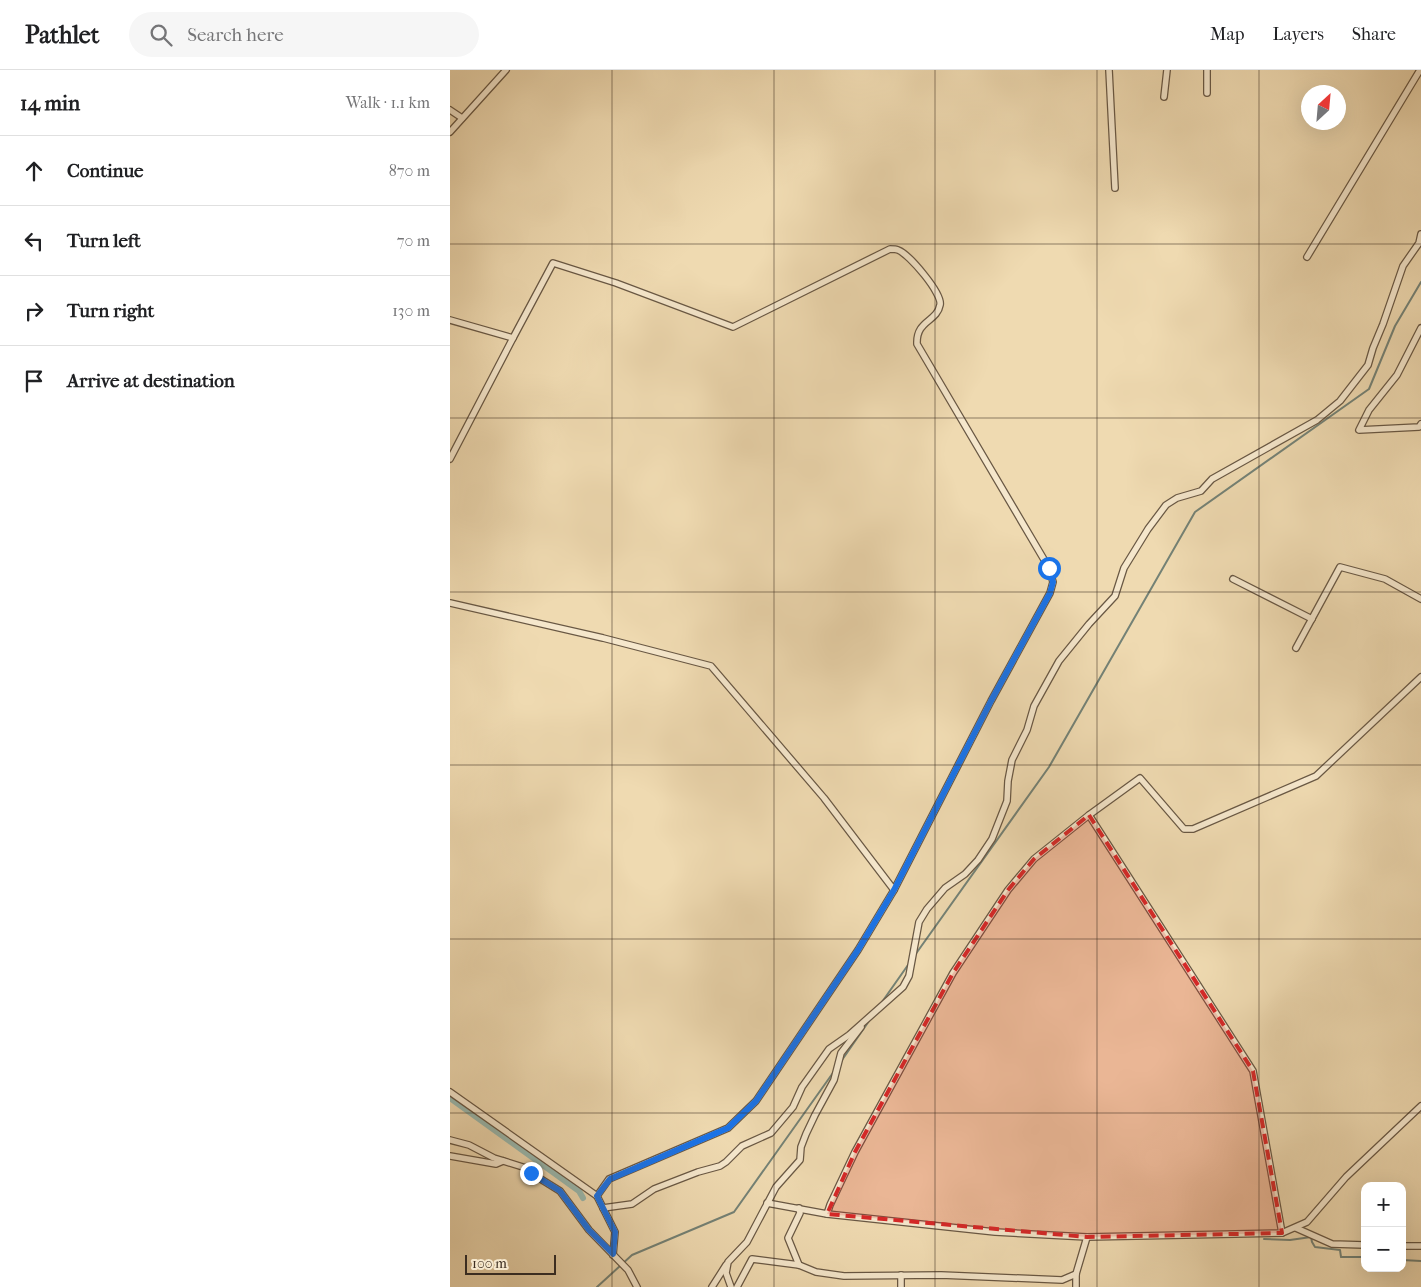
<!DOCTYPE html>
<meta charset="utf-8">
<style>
body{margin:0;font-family:"IM FELL French Canon",serif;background:#f6f6f6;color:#202124}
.controls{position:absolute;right:15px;bottom:15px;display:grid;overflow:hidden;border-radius:10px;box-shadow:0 5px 20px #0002}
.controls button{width:45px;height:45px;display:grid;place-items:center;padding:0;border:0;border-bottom:1px solid #e0e0e0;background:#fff;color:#202124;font:25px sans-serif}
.compass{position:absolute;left:851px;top:15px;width:45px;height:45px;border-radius:50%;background:#fff;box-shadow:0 5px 20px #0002;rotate:26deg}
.scale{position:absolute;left:15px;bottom:12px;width:91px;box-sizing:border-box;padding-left:5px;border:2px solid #3c2d20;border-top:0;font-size:14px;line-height:18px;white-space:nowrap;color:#3c2d20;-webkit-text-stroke:4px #f5e7cc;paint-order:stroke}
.stop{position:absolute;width:15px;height:15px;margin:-11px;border:4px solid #1a73e8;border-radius:50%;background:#fff}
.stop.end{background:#1a73e8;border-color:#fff;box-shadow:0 1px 5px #0008}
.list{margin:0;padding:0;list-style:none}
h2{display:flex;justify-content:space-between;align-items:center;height:65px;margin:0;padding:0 20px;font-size:21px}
h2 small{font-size:16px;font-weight:400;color:#757577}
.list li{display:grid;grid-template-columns:32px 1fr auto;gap:15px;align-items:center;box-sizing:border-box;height:70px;padding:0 20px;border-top:1px solid #e0e0e0}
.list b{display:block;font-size:19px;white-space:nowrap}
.list em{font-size:16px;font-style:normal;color:#757577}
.icon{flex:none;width:28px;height:28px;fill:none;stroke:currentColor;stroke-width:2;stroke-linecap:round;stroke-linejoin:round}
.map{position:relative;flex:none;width:971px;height:1217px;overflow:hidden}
header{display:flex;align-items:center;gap:30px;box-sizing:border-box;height:70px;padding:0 25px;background:#fff;border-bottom:1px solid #e0e0e0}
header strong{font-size:24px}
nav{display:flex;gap:28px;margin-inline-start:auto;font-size:18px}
.search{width:350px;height:45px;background:#f6f6f6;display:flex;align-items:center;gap:12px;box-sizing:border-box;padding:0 18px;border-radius:28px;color:#757577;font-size:19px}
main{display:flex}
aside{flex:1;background:#fff}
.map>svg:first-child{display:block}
</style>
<header>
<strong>Pathlet</strong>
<div class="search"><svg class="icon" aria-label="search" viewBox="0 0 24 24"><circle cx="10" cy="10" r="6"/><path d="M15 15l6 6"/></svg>Search here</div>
<nav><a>Map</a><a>Layers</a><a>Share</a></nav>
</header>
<main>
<aside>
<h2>14 min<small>Walk · 1.1 km</small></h2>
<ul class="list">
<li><svg class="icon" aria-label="ahead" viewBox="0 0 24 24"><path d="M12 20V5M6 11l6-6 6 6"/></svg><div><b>Continue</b></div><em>870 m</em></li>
<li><svg class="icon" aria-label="left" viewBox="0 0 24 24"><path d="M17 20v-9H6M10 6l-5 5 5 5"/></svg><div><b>Turn left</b></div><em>70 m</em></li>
<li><svg class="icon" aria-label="right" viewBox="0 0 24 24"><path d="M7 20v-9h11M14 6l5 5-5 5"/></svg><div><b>Turn right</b></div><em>130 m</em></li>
<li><svg class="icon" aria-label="arrive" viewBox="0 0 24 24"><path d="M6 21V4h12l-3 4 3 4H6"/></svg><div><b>Arrive at destination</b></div></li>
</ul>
</aside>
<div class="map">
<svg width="971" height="1217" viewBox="0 0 971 1217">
<rect width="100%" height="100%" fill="#efdab1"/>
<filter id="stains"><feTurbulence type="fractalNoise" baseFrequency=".004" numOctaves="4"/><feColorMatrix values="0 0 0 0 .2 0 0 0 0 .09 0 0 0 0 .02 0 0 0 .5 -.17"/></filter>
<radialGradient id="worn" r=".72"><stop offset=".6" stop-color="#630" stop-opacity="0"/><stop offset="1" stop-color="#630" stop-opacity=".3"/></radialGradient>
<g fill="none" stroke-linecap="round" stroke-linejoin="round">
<g stroke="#748276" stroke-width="2">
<path d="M465 885 599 697 745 442 919 319 945 256 971 212"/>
<path d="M432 932 458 895"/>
<path d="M392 990 419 951"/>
<path d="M814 1169 840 1170 861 1167 862 1172 865 1177 890 1180 891 1187H915"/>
<path d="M952 1190 971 1191"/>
<path d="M147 1217 182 1185 284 1142 385 1000"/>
</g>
<path stroke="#9abab0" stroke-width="6" d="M0 1028 129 1121 133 1128"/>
<defs>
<g id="street">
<path d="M659 0 665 118"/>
<path d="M757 0V23"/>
<path d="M714 27 717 0"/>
<path d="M0 40 12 48"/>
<path d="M0 62 56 0"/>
<path d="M857 187 970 0"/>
<path d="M0 250 63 268 103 193 166 213 283 257 440 179C443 179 446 179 448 180 459 184 493 224 490 235 487 252 466 250 467 274L599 498 603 512 600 523 541 631 444 820 374 728 261 596 153 568 0 533"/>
<path d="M971 258 947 305 919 340 909 360 969 357 971 354"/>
<path d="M0 389 63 268"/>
<path d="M783 509 862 549"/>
<path d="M846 578 890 497 935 509 971 529"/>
<path d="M639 745 803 1001 832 1163"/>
<path d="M0 1022 147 1126 165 1162 163 1185"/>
<path d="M0 1070 19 1075 44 1088 76 1098 81 1103 110 1121 139 1160 178 1200 187 1217"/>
<path d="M0 1086 46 1094 53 1091"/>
<path d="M147 1126 159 1109 278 1058 306 1031 408 880 444 820"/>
<path d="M317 1133 377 1144 545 1162 637 1167 832 1163 857 1152 896 1107 971 1036"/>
<path d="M153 1138 182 1134 204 1119 248 1102 270 1096 276 1092 292 1076 321 1063 343 1037 352 1017 379 979 399 965 453 917 459 906 469 852 477 839 495 818 515 804 528 790 542 769 557 731 558 711 562 690 577 660 584 636 609 591 639 554 665 526 674 498 698 459 716 435 727 428 751 421 762 409 867 350 890 331 918 295 923 278 933 254 953 196 969 173 971 164"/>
<path d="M349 1138 350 1143 338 1168 349 1195"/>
<path d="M377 1144 380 1135 405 1082 503 903 558 820 584 789 639 745 690 708 734 759H743L866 706 971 607"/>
<path d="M846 1158 882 1174 915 1175"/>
<path d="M952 1176H971"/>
<path d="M451 1205V1217"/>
<path d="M262 1217 276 1195"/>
<path d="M281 1217 276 1203 278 1192 297 1172 326 1117 350 1090 351 1077 356 1064 365 1045 384 1010 391 983 411 957"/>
<path d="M287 1217 302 1189 349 1195 366 1202 394 1206 491 1205 612 1210 626 1204"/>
<path d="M626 1217V1204L637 1167"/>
</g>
</defs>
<use href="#street" stroke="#695844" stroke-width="8"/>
<use href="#street" stroke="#f5e7cc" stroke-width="5.5"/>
</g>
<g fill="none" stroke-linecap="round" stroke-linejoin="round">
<path stroke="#1a73e8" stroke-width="6" d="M81 1103 110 1121 139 1160 163 1184 165 1162 147 1126 160 1109 278 1058 306 1031 408 880 444 820 541 631 600 523 603 512 599 498"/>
</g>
<path fill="#d62828" fill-opacity="0.2" stroke="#d62828" stroke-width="4" stroke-dasharray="10 6" stroke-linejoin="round" d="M639 745 803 1001 832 1163 637 1167 377 1144 405 1082 503 903 558 820 584 789Z"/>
<path fill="none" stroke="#3c2d20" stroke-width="1" stroke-opacity="0.55" d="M162 0V1217M324 0V1217M485 0V1217M647 0V1217M809 0V1217M0 174H971M0 348H971M0 522H971M0 695H971M0 869H971M0 1043H971"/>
<rect width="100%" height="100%" filter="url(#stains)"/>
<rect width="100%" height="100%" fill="url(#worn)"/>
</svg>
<div class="controls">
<button>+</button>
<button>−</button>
</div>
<svg class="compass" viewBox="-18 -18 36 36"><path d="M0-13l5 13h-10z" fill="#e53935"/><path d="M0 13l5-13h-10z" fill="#757577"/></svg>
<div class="scale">100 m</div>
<div class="stop" style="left:599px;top:498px"></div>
<div class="stop end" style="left:81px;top:1103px"></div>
</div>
</main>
